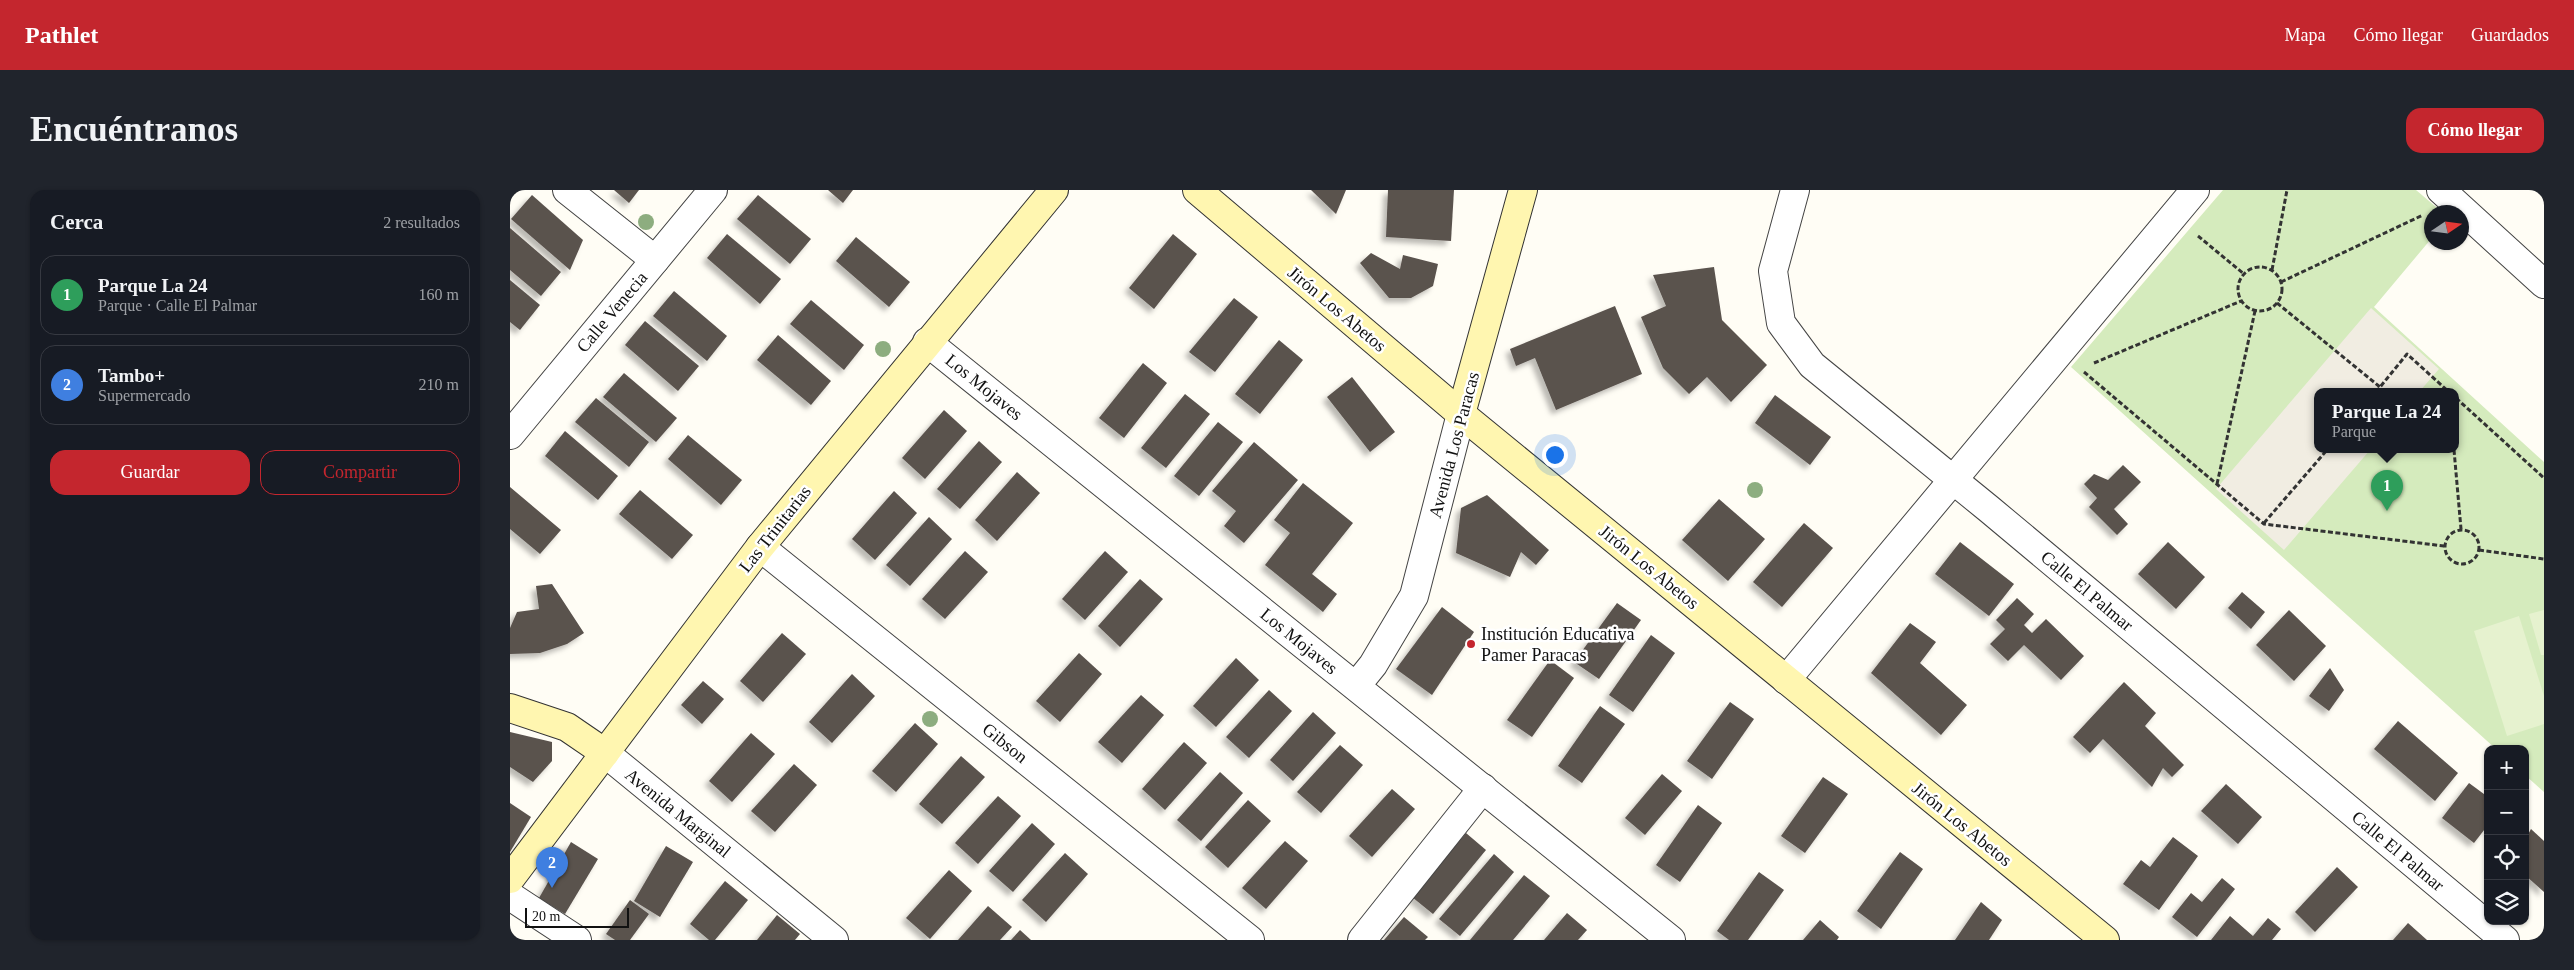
<!DOCTYPE html>
<html lang="es">
<meta charset="utf-8">
<style>
body{margin:0;font-family:Georgia,serif;background:#20242c;color:#f1f3f6}
.controls{position:absolute;right:15px;bottom:15px;display:grid;overflow:hidden;border-radius:10px;box-shadow:0 1px 4px #0004}
.controls button{width:45px;height:45px;display:grid;place-items:center;padding:0;border:0;border-bottom:1px solid #363941;background:#171b24;color:#f1f3f6;font:25px sans-serif}
.compass{position:absolute;left:1914px;top:15px;width:45px;height:45px;border-radius:50%;background:#171b24;box-shadow:0 1px 4px #0004;rotate:77deg}
.scale{position:absolute;left:15px;bottom:12px;width:104px;box-sizing:border-box;padding-left:5px;border:2px solid #111;border-top:0;font-size:14px;line-height:18px;white-space:nowrap;color:#111;-webkit-text-stroke:4px #fff;paint-order:stroke}
.you{position:absolute;left:1044px;top:264px;width:18px;height:18px;margin:-12px;border:4px solid #fff;border-radius:50%;background:#1a73e8;box-shadow:0 0 0 8px #1a73e833}
.badge{display:grid;place-items:center;width:32px;height:32px;border-radius:50%;background:#c4262e;color:#fff;font-size:16px;font-weight:700}
.pin{position:absolute;translate:-50% -41px;filter:drop-shadow(0 1px 2px #0008)}
.pin::after{content:'';position:absolute;top:26px;width:18px;height:15px;background:inherit;clip-path:polygon(0 0,100% 0,50% 100%)}
.popup{position:absolute;left:1804px;top:198px;width:145px;height:65px;box-sizing:border-box;display:grid;place-content:center;border-radius:10px;background:#171b24;filter:drop-shadow(0 1px 4px #0005);font-size:16px;white-space:nowrap;color:#9ea1a6}
.popup b{font-size:19px;color:#f1f3f6}
.popup::after{content:'';position:absolute;left:50%;top:100%;margin-left:-10px;border:10px solid transparent;border-top-color:#171b24}
.list{margin:0;padding:0;list-style:none}
h2{display:flex;justify-content:space-between;align-items:center;height:65px;margin:0;padding:0 20px;font-size:21px}
h2 small{font-size:16px;font-weight:400;color:#9ea1a6}
.list li{display:grid;grid-template-columns:32px 1fr auto;gap:15px;align-items:center;box-sizing:border-box;height:80px;margin:0 10px 10px;padding:0 10px;border:1px solid #363941;border-radius:15px}
.list b{display:block;font-size:19px;white-space:nowrap}
.list p{margin:0;font-size:16px;white-space:nowrap;color:#9ea1a6}
.list em{font-size:16px;font-style:normal;color:#9ea1a6}
.actions{display:flex;gap:10px;padding:15px 20px}
.actions a{flex:1;padding:11px 0;border:1px solid #c4262e;border-radius:15px;text-align:center;font-size:18px;color:#c4262e}
.actions .main{background:#c4262e;color:#fff}
.icon{flex:none;width:28px;height:28px;fill:none;stroke:currentColor;stroke-width:2;stroke-linecap:round;stroke-linejoin:round}
.map{position:relative;flex:none;width:2034px;height:750px;overflow:hidden;border-radius:15px}
header{display:flex;align-items:center;gap:30px;box-sizing:border-box;height:70px;padding:0 25px;background:#c4262e;color:#fff}
header strong{font-size:24px}
nav{display:flex;gap:28px;margin-inline-start:auto;font-size:18px}
.intro{display:flex;align-items:center;justify-content:space-between;box-sizing:border-box;height:120px;padding:0 30px}
h1{margin:0;font-size:35px}
.button{padding:12px 22px;border-radius:15px;background:#c4262e;color:#fff;font-size:18px;font-weight:700}
main{display:flex;gap:30px;padding:0 30px}
aside{flex:1;background:#171b24;border-radius:15px;box-shadow:0 1px 4px #0004}
.map>svg:first-child{display:block}
</style>
<header>
<strong>Pathlet</strong>
<nav><a>Mapa</a><a>Cómo llegar</a><a>Guardados</a></nav>
</header>
<div class="intro"><h1>Encuéntranos</h1><a class="button">Cómo llegar</a></div>
<main>
<aside>
<h2>Cerca<small>2 resultados</small></h2>
<ul class="list">
<li><span class="badge" style="background:#2e9e5b">1</span><div><b>Parque La 24</b><p>Parque · Calle El Palmar</p></div><em>160 m</em></li>
<li><span class="badge" style="background:#3f7fe0">2</span><div><b>Tambo+</b><p>Supermercado</p></div><em>210 m</em></li>
</ul>
<div class="actions"><a class="main">Guardar</a><a>Compartir</a></div>
</aside>
<div class="map">
<svg width="2034" height="750" viewBox="0 0 2034 750">
<defs>
<filter id="shadow"><feDropShadow dx="-4.5" dy="4.5" stdDeviation="2.5" flood-color="#0004"/></filter>
</defs>
<rect width="100%" height="100%" fill="#fffdf5"/>
<path fill="#d5ebbd" fill-rule="evenodd" d="M1713 0H1906L1932 22H1921V49L1864 117 2034 272V602L2015 585V559H1986L1561 177ZM1808 202H1946V260H1808Z"/>
<g fill="#e6f2cf">
<path d="M2034 420V465H2031L2019 424Z"/>
<path d="M2009 426 2034 506V534L1997 546 1964 441Z"/>
</g>
<path fill="#f1ede2" d="M1861 118 1929 179 1909 202H1808V260H1860L1774 360 1706 299Z"/>
<g fill="#5a524d" filter="url(#shadow)">
<path d="M104 0H129L119 13Z"/>
<path d="M318 0H343L333 13Z"/>
<path d="M801 0H836L826 24Z"/>
<path d="M878 0H944L941 51 876 47Z"/>
<path d="M22 5 73 50 60 80 1 29Z"/>
<path d="M248 5 301 49 280 74 227 29Z"/>
<path d="M0 38 51 82 31 106 0 80Z"/>
<path d="M217 44 271 89 250 114 197 68Z"/>
<path d="M663 44 687 64 644 119 619 98Z"/>
<path d="M346 47 400 92 379 117 326 71Z"/>
<path d="M861 63 890 79 893 65 928 74 923 96 901 108H879L850 73Z"/>
<path d="M1204 77 1212 130 1257 175 1221 212 1197 187 1179 204 1153 178 1131 127 1156 116 1143 85Z"/>
<path d="M0 90 30 115 10 140 0 132Z"/>
<path d="M164 101 217 146 197 171 143 126Z"/>
<path d="M724 108 748 127 705 182 679 162Z"/>
<path d="M301 110 354 155 334 180 280 134Z"/>
<path d="M1105 116 1132 184 1046 220 1025 168 1006 176 1000 159Z"/>
<path d="M135 131 189 176 168 201 115 155Z"/>
<path d="M268 145 321 191 301 215 247 170Z"/>
<path d="M769 150 793 170 750 224 725 204Z"/>
<path d="M633 173 657 193 614 248 589 228Z"/>
<path d="M114 183 167 228 146 252 93 207Z"/>
<path d="M842 187 885 242 860 262 817 207Z"/>
<path d="M675 204 700 224 656 278 631 258Z"/>
<path d="M1265 205 1321 247 1300 275 1245 233Z"/>
<path d="M86 208 139 252 119 277 65 232Z"/>
<path d="M434 220 457 241 415 289 392 268Z"/>
<path d="M708 232 733 252 689 306 664 286Z"/>
<path d="M55 241 108 286 88 310 35 266Z"/>
<path d="M178 245 232 290 211 315 158 269Z"/>
<path d="M469 251 492 272 450 319 427 299Z"/>
<path d="M744 252 788 290 734 353 714 336 726 321 702 301Z"/>
<path d="M1613 275 1631 292 1604 319 1618 334 1607 345 1579 317 1587 308 1574 294 1584 284 1598 290Z"/>
<path d="M507 282 530 303 487 351 465 330Z"/>
<path d="M793 293 843 333 802 384 827 404 813 422 755 375 780 343 764 330Z"/>
<path d="M0 297 51 340 30 364 0 339Z"/>
<path d="M130 300 183 345 162 369 109 324Z"/>
<path d="M384 301 407 323 365 370 342 349Z"/>
<path d="M977 305 1039 360 1026 375 1011 362 1000 387 946 363 951 318Z"/>
<path d="M1209 309 1255 349 1218 391 1172 350Z"/>
<path d="M419 327 442 349 400 396 376 375Z"/>
<path d="M1294 333 1323 358 1272 417 1243 392Z"/>
<path d="M1450 352 1504 394 1479 426 1425 384Z"/>
<path d="M1658 352 1695 387 1666 419 1628 384Z"/>
<path d="M455 361 478 382 435 429 412 409Z"/>
<path d="M595 361 618 382 575 430 552 409Z"/>
<path d="M630 389 653 409 610 457 588 436Z"/>
<path d="M42 394 74 443 57 454 30 463 0 464V438L7 422 29 419 26 396Z"/>
<path d="M1732 402 1755 422 1741 439 1718 418Z"/>
<path d="M1507 408 1524 424 1514 435 1522 443 1536 429 1574 466 1551 490 1514 455 1498 471 1480 454 1495 439 1486 430Z"/>
<path d="M1107 413 1131 430 1089 489 1064 472Z"/>
<path d="M932 417 964 442 922 505 886 479Z"/>
<path d="M1779 420 1816 456 1784 491 1746 455Z"/>
<path d="M1400 433 1426 452 1410 473 1457 515 1431 545 1361 483Z"/>
<path d="M272 443 296 464 253 512 230 491Z"/>
<path d="M1141 445 1165 463 1123 522 1099 505Z"/>
<path d="M569 463 592 484 550 532 526 511Z"/>
<path d="M726 468 749 490 706 537 683 516Z"/>
<path d="M1040 470 1064 488 1022 547 997 530Z"/>
<path d="M1820 478 1834 500 1819 521 1799 506Z"/>
<path d="M342 484 365 506 322 553 299 532Z"/>
<path d="M193 491 214 509 192 534 171 515Z"/>
<path d="M1614 492 1646 523 1635 536 1674 575 1662 587 1653 578 1642 597 1593 549 1580 563 1563 547Z"/>
<path d="M759 500 782 521 739 568 716 547Z"/>
<path d="M631 505 654 525 612 573 588 552Z"/>
<path d="M1220 512 1244 529 1202 589 1177 571Z"/>
<path d="M1090 516 1115 534 1072 593 1048 576Z"/>
<path d="M803 522 826 543 783 591 760 570Z"/>
<path d="M1888 531 1948 583 1925 611 1864 559Z"/>
<path d="M405 533 428 554 386 602 362 581Z"/>
<path d="M0 542 42 552V571L23 592 0 577Z"/>
<path d="M241 543 265 564 222 612 199 591Z"/>
<path d="M674 552 697 573 655 620 632 599Z"/>
<path d="M830 555 853 575 811 623 787 602Z"/>
<path d="M451 566 475 587 432 634 409 614Z"/>
<path d="M284 574 307 595 265 642 241 621Z"/>
<path d="M710 582 733 603 691 651 667 630Z"/>
<path d="M1152 584 1172 601 1135 645 1115 628Z"/>
<path d="M1313 587 1338 604 1295 663 1271 646Z"/>
<path d="M1959 593 1978 607V635L1964 653 1932 628Z"/>
<path d="M1716 594 1752 627 1728 654 1691 621Z"/>
<path d="M882 599 905 619 862 667 839 646Z"/>
<path d="M488 606 511 626 468 674 445 653Z"/>
<path d="M738 610 761 631 718 678 695 657Z"/>
<path d="M0 613 21 627 0 662Z"/>
<path d="M1188 615 1212 633 1170 692 1146 675Z"/>
<path d="M522 633 545 654 503 702 479 681Z"/>
<path d="M2021 639 2034 651V702L2015 685V650Z"/>
<path d="M956 643 976 660 923 724 902 707Z"/>
<path d="M1663 647 1688 666 1649 720 1613 694 1631 670 1640 677Z"/>
<path d="M775 651 798 671 756 719 732 698Z"/>
<path d="M61 652 88 669 55 724 29 708Z"/>
<path d="M156 656 183 672 150 727 124 711Z"/>
<path d="M1390 662 1413 679 1371 739 1347 721Z"/>
<path d="M555 663 578 684 536 732 512 710Z"/>
<path d="M984 664 1004 682 950 746 929 729Z"/>
<path d="M1827 677 1848 697 1805 742 1785 722Z"/>
<path d="M439 680 462 701 420 749 396 728Z"/>
<path d="M1249 682 1274 700 1238 750H1219L1207 741Z"/>
<path d="M1014 685 1040 706 1003 750H960Z"/>
<path d="M1712 688 1725 699 1687 747 1662 727 1681 703 1692 712Z"/>
<path d="M215 691 238 710 205 750H199L180 734Z"/>
<path d="M120 710 139 724 120 750H105L96 744Z"/>
<path d="M1471 712 1492 730 1479 750H1445Z"/>
<path d="M478 716 502 737 490 750H448Z"/>
<path d="M1057 723 1077 740 1068 750H1034Z"/>
<path d="M267 725 290 744 285 750H247Z"/>
<path d="M1720 726 1743 746 1758 728 1771 739 1762 750H1701Z"/>
<path d="M894 727 918 747 915 750H874Z"/>
<path d="M1310 730 1329 747 1327 750H1293Z"/>
<path d="M1898 733 1917 750H1883Z"/>
<path d="M510 740 521 750H501Z"/>
</g>
<g fill="none" stroke-linecap="round" stroke-linejoin="round">
<defs>
<g id="street">
<path d="M57 0 145 70"/>
<path d="M1285 0 1263 81 1271 133 1302 175 1479 319 1995 750"/>
<path d="M1931 0 2034 94"/>
<path d="M417 152 1161 750"/>
<path d="M0 245 203 0"/>
<path d="M250 357 740 750"/>
<path d="M1276 490 1685 0"/>
<path d="M846 496 863 475 904 406 951 224"/>
<path d="M95 563 324 750"/>
<path d="M0 706 67 750"/>
<path d="M852 750 973 598"/>
</g>
<g id="secondary">
<path d="M687 0 951 224 1595 750"/>
<path d="M951 224 1013 0"/>
<path d="M0 518 57 537 95 563"/>
<path d="M0 689 250 357 544 0"/>
</g>
</defs>
<use href="#street" stroke="#444" stroke-width="30"/>
<use href="#secondary" stroke="#333" stroke-width="30"/>
<g stroke="#333" stroke-width="3" stroke-dasharray="5 2.5" stroke-linecap="butt">
<path d="M1688 46 1734 84"/>
<circle cx="1750" cy="99" r="22"/>
<path d="M1762 80 1777 0"/>
<path d="M1771 92 1913 25"/>
<path d="M1767 113 1870 197"/>
<path d="M1584 173 1731 111"/>
<path d="M1574 182 1754 334 1934 356"/>
<path d="M1866 202 1897 164 1939 202"/>
<path d="M1946 208 2034 288"/>
<path d="M1944 260 1951 339"/>
<path d="M1707 294 1745 121"/>
<path d="M1754 333 1817 260"/>
<circle cx="1952" cy="357" r="17"/>
<path d="M1969 360 2034 369"/>
</g>
<use href="#street" stroke="#fff" stroke-width="28"/>
<use href="#secondary" stroke="#fff6b0" stroke-width="28"/>
</g>
<g fill="#8dad7f">
<circle cx="136" cy="32" r="8"/>
<circle cx="373" cy="159" r="8"/>
<circle cx="1245" cy="300" r="8"/>
<circle cx="420" cy="529" r="8"/>
</g>
<circle fill="#c4262e" stroke="#fff" stroke-width="2" cx="961" cy="454" r="5"/>
<g text-anchor="middle" dominant-baseline="central" stroke-width="5" stroke-linejoin="round" paint-order="stroke">
<g font-size="18" fill="#111" stroke="#fff">
<text transform="translate(827 119) rotate(40)">Jirón Los Abetos</text>
<text transform="translate(102 122) rotate(-50)">Calle Venecia</text>
<text transform="translate(474 197) rotate(39)">Los Mojaves</text>
<text transform="translate(944 255) rotate(-75)">Avenida Los Paracas</text>
<text transform="translate(265 339) rotate(-52)">Las Trinitarias</text>
<text transform="translate(1139 377) rotate(39)">Jirón Los Abetos</text>
<text transform="translate(1577 401) rotate(40)">Calle El Palmar</text>
<text transform="translate(789 451) rotate(39)">Los Mojaves</text>
<text transform="translate(495 553) rotate(39)">Gibson</text>
<text transform="translate(168 623) rotate(39)">Avenida Marginal</text>
<text transform="translate(1452 634) rotate(39)">Jirón Los Abetos</text>
<text transform="translate(1888 661) rotate(40)">Calle El Palmar</text>
</g>
<g font-size="18" fill="#111" stroke="#fff" text-anchor="start">
<text x="971" y="444">Institución Educativa<tspan x="971" dy="21">Pamer Paracas</tspan></text>
</g>
</g>
</svg>
<div class="controls">
<button>+</button>
<button>−</button>
<button><svg class="icon" aria-label="locate" viewBox="0 0 24 24"><circle cx="12" cy="12" r="6"/><path d="M12 2v4M12 18v4M2 12h4M18 12h4"/></svg></button>
<button><svg class="icon" aria-label="layers" viewBox="0 0 24 24"><path d="M12 4l9 5-9 5-9-5zM3 14l9 5 9-5"/></svg></button>
</div>
<svg class="compass" viewBox="-18 -18 36 36"><path d="M0-13l5 13h-10z" fill="#e53935"/><path d="M0 13l5-13h-10z" fill="#9ea1a6"/></svg>
<div class="scale">20 m</div>
<div class="you"></div>
<div class="pin badge" style="left:1877px;top:321px;background:#2e9e5b">1</div>
<div class="popup"><b>Parque La 24</b>Parque</div>
<div class="pin badge" style="left:42px;top:698px;background:#3f7fe0">2</div>
</div>
</main>
